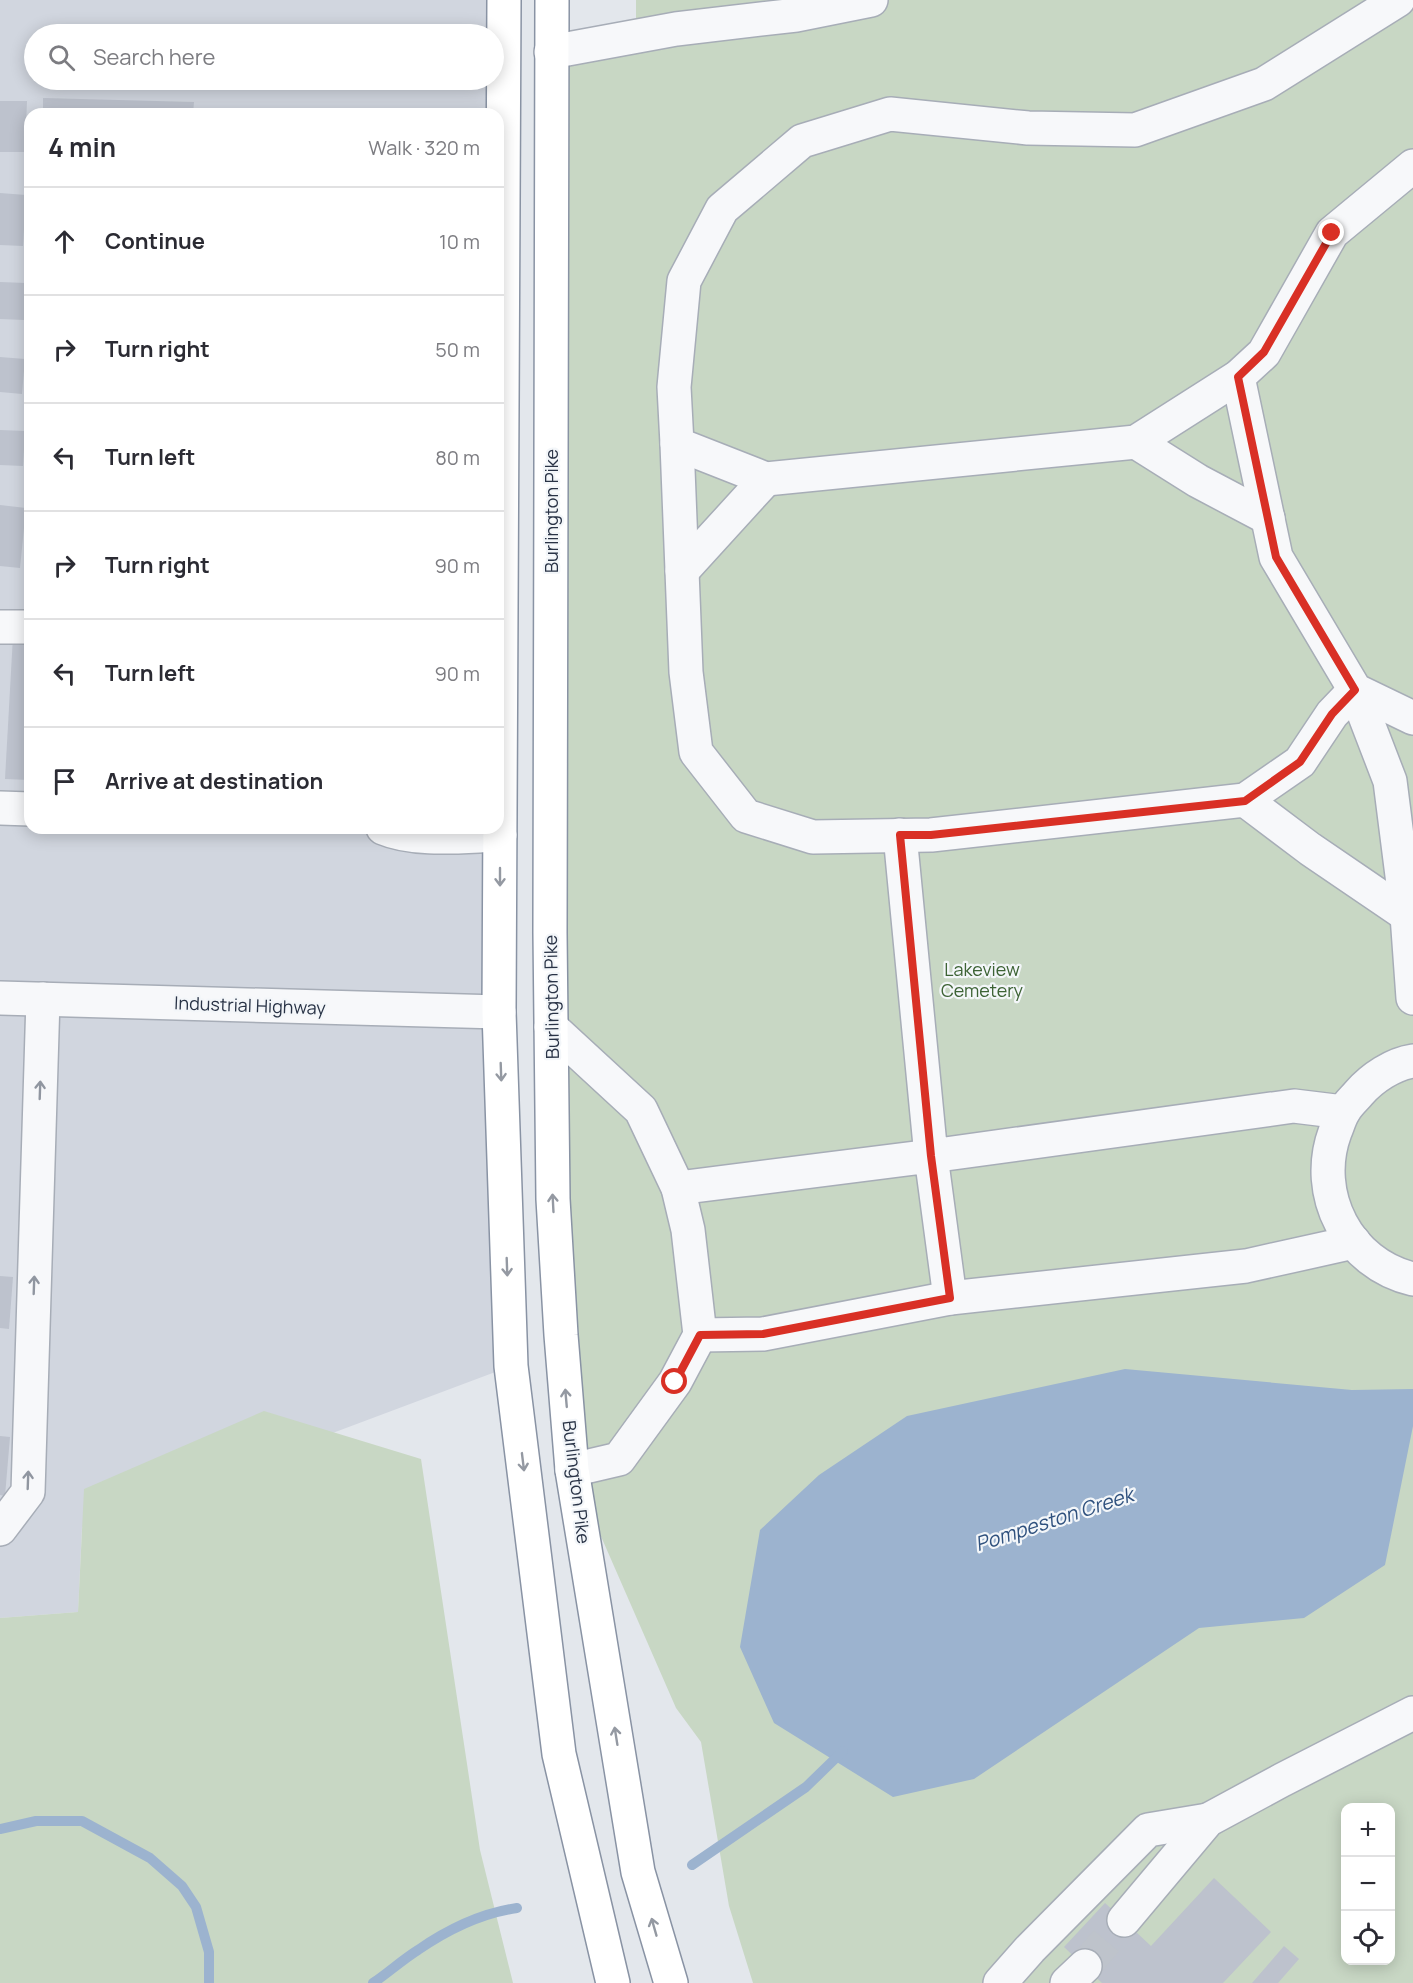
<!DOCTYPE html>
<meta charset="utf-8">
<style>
body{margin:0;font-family:Manrope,sans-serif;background:#f2f2f3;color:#2b2b33}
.controls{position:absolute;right:18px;bottom:18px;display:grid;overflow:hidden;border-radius:12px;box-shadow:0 3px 15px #0003}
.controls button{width:54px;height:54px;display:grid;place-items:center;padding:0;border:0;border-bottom:2px solid #e1e1e2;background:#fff;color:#2b2b33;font:30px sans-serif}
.stop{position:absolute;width:18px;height:18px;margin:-14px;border:4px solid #d93025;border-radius:50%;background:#fff}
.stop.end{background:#d93025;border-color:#fff;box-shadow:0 2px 6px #0008}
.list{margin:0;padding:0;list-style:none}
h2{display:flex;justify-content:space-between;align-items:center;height:78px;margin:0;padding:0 24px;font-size:26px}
h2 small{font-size:20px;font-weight:400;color:#7c7c81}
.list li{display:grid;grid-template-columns:39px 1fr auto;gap:18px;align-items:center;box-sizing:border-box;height:108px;padding:0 24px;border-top:2px solid #e1e1e2}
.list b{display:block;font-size:22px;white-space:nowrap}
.list em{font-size:20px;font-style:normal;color:#7c7c81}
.icon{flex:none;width:33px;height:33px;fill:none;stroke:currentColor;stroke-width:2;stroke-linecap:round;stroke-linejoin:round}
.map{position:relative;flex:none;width:1413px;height:1983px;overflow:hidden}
.search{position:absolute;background:#fff;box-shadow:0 3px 15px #0003;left:24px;top:24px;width:480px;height:66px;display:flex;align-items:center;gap:15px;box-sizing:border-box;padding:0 21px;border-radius:33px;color:#7c7c81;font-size:22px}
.panel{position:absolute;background:#fff;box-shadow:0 3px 15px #0003;left:24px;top:108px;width:480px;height:726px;border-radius:18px}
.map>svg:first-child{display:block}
</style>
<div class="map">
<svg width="1413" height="1983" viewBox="0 0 1413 1983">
<rect width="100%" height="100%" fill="#e3e7ec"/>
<path fill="#d1d6df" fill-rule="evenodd" d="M0 0H504L511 1366 82 1527 78 1612 0 1618ZM34 34H494V80H34ZM30 114H498V828H30Z"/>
<g fill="#c8d7c4" fill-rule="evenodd">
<path d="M636 0H1413V1983H753L729 1906 701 1742 676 1708 572 1470 551 52 636 33ZM1346 1808H1390V1960H1346Z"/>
<path d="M264 1411 421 1459 480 1850 513 1983H0V1618L78 1612 84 1489Z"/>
</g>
<path fill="#9cb3cf" d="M1125 1369 1352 1390 1413 1389V1426L1385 1565 1304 1618 1199 1628 974 1779 893 1797 774 1723 740 1647 760 1530 819 1475 907 1416Z"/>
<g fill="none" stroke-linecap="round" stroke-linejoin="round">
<g stroke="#9cb3cf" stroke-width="10">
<path d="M0 1829 36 1821H82L150 1858 182 1886 196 1907 209 1952V1983"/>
<path d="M692 1865 806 1787 843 1751"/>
<path d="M373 1983C388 1973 402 1960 418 1950 447 1930 482 1913 517 1908"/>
</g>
</g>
<g fill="#bdc2cd">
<path d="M43 98 194 102 193 114H43Z"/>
<path d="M0 101H27L25 152H0Z"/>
<path d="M0 193 26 195 23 246 0 245Z"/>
<path d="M0 282 26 283 24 320 0 319Z"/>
<path d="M0 357 25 359 22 394 0 392Z"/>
<path d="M0 430 25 431 23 466 0 465Z"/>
<path d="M0 505 26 508 20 568 0 566Z"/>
<path d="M13 636 30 637V780L5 779Z"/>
<path d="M0 1276 13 1277 9 1329 0 1328Z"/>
<path d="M0 1436 10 1437 5 1496 0 1495Z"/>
<path d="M1214 1878 1271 1932 1223 1983H1102L1064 1947 1105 1903 1151 1946Z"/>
<path d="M1284 1946 1299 1959 1278 1983H1252Z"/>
</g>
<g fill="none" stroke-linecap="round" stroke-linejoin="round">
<path stroke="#bec3cb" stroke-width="33" stroke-dasharray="33 16" stroke-linecap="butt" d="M1085 1966 1124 1920"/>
<defs>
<g id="minor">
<path d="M1398 0 1264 84 1135 130 1028 128 890 114 802 141 722 209 684 281 674 387 677 444 766 479 1136 442 1238 377 1264 353 1332 233 1413 166"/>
<path d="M551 52 676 29 796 15 871 0"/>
<path d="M1238 377 1276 557 1355 690 1413 718"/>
<path d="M1136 442 1198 481 1268 518"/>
<path d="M677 444 686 672 696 752 746 816 813 837 931 835 1245 800 1300 762 1332 714 1355 690 1390 781 1407 915 1413 998"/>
<path d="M682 571 766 479"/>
<path d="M0 627H30"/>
<path d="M1245 800 1310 849 1407 915 1413 911"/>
<path d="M0 808 30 809"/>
<path d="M383 828C416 842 464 836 500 835"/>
<path d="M900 835 931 1156 1294 1106 1343 1112"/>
<path d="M0 998 499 1012"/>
<path d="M551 1027 641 1110 678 1188 688 1230 700 1335 675 1382 619 1459 572 1470"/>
<path d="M1413 1061C1393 1064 1372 1078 1359 1093 1354 1099 1348 1104 1344 1111 1340 1117 1338 1125 1335 1132 1312 1194 1348 1264 1413 1279"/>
<path d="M678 1188 931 1156 950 1298 763 1334 700 1335"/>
<path d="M950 1298 1246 1266 1354 1242"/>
<path d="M0 1529 28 1492 43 999"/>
<path d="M1124 1920 1208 1820 1282 1780 1413 1713"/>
<path d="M1000 1983 1030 1949 1148 1830 1208 1820"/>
<path d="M1067 1983 1085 1966"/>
</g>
<g id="highway">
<path d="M504 0 499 1012 511 1366 559 1754 613 1983"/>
<path d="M552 0 550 933 553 1199 561 1335 572 1470 638 1872 671 1983"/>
</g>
</defs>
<use href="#minor" stroke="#a7adb7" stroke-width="36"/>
<use href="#highway" stroke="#8993a4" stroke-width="36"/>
<use href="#minor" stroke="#f7f8fa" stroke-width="33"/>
<use href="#highway" stroke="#fff" stroke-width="33"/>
</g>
<defs><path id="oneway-shaft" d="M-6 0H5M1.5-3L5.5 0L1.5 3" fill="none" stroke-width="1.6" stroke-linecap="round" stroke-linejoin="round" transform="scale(1.5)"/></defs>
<g stroke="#9499a2">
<use href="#oneway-shaft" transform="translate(500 877) rotate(90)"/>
<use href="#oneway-shaft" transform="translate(501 1072) rotate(88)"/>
<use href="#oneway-shaft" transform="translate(553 1203) rotate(-93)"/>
<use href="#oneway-shaft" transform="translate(507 1267) rotate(88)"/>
<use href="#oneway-shaft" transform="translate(566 1398) rotate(-95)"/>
<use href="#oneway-shaft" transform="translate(523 1462) rotate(83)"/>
<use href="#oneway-shaft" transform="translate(616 1736) rotate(-99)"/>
<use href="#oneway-shaft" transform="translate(654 1927) rotate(-106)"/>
</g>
<g stroke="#9096a0">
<use href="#oneway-shaft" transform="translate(40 1090) rotate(-88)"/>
<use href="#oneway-shaft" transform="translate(34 1285) rotate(-88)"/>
<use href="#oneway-shaft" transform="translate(28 1480) rotate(-88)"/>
</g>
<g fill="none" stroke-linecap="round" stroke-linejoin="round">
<path stroke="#d93025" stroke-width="8" d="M675 1382 700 1335 763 1334 950 1298 931 1156 900 835H931L1245 801 1300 762 1332 714 1355 690 1276 557 1238 377 1264 352 1332 233"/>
</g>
<g text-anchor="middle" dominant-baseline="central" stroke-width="4.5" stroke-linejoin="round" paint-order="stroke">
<g font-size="18" fill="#293346" stroke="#f3f6f9">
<text transform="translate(551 511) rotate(-90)">Burlington Pike</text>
<text transform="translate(551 997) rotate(-91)">Burlington Pike</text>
<text transform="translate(250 1005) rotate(2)">Industrial Highway</text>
<text transform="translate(577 1482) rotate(83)">Burlington Pike</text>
</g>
<g font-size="18" fill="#3d6335" stroke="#f3f6f9">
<text x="982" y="969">Lakeview<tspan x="982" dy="21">Cemetery</tspan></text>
</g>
<g font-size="20" font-style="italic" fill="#2f517e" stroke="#f3f6f9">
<text transform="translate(1054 1519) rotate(-18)">Pompeston Creek</text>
</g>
</g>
</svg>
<div class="controls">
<button>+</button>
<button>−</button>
<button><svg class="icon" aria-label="locate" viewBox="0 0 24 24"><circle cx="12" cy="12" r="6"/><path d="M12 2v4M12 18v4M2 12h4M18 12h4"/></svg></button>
</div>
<div class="stop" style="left:675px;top:1382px"></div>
<div class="stop end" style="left:1332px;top:233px"></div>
<div class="search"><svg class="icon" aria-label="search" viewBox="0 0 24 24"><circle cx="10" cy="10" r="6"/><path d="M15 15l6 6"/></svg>Search here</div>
<section class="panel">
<h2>4 min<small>Walk · 320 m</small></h2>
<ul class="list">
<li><svg class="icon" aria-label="ahead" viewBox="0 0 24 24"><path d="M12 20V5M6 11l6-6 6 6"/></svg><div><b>Continue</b></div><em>10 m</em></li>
<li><svg class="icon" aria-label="right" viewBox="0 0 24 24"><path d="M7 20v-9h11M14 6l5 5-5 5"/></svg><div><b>Turn right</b></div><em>50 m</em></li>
<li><svg class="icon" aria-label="left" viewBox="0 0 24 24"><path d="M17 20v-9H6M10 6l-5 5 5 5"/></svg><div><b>Turn left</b></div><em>80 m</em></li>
<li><svg class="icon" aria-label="right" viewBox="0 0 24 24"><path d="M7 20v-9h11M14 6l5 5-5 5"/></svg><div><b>Turn right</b></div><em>90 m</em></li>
<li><svg class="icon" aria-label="left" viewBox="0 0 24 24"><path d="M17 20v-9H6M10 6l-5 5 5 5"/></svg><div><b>Turn left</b></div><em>90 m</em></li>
<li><svg class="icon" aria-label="arrive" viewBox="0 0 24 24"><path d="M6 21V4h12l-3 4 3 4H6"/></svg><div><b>Arrive at destination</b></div></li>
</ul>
</section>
</div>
